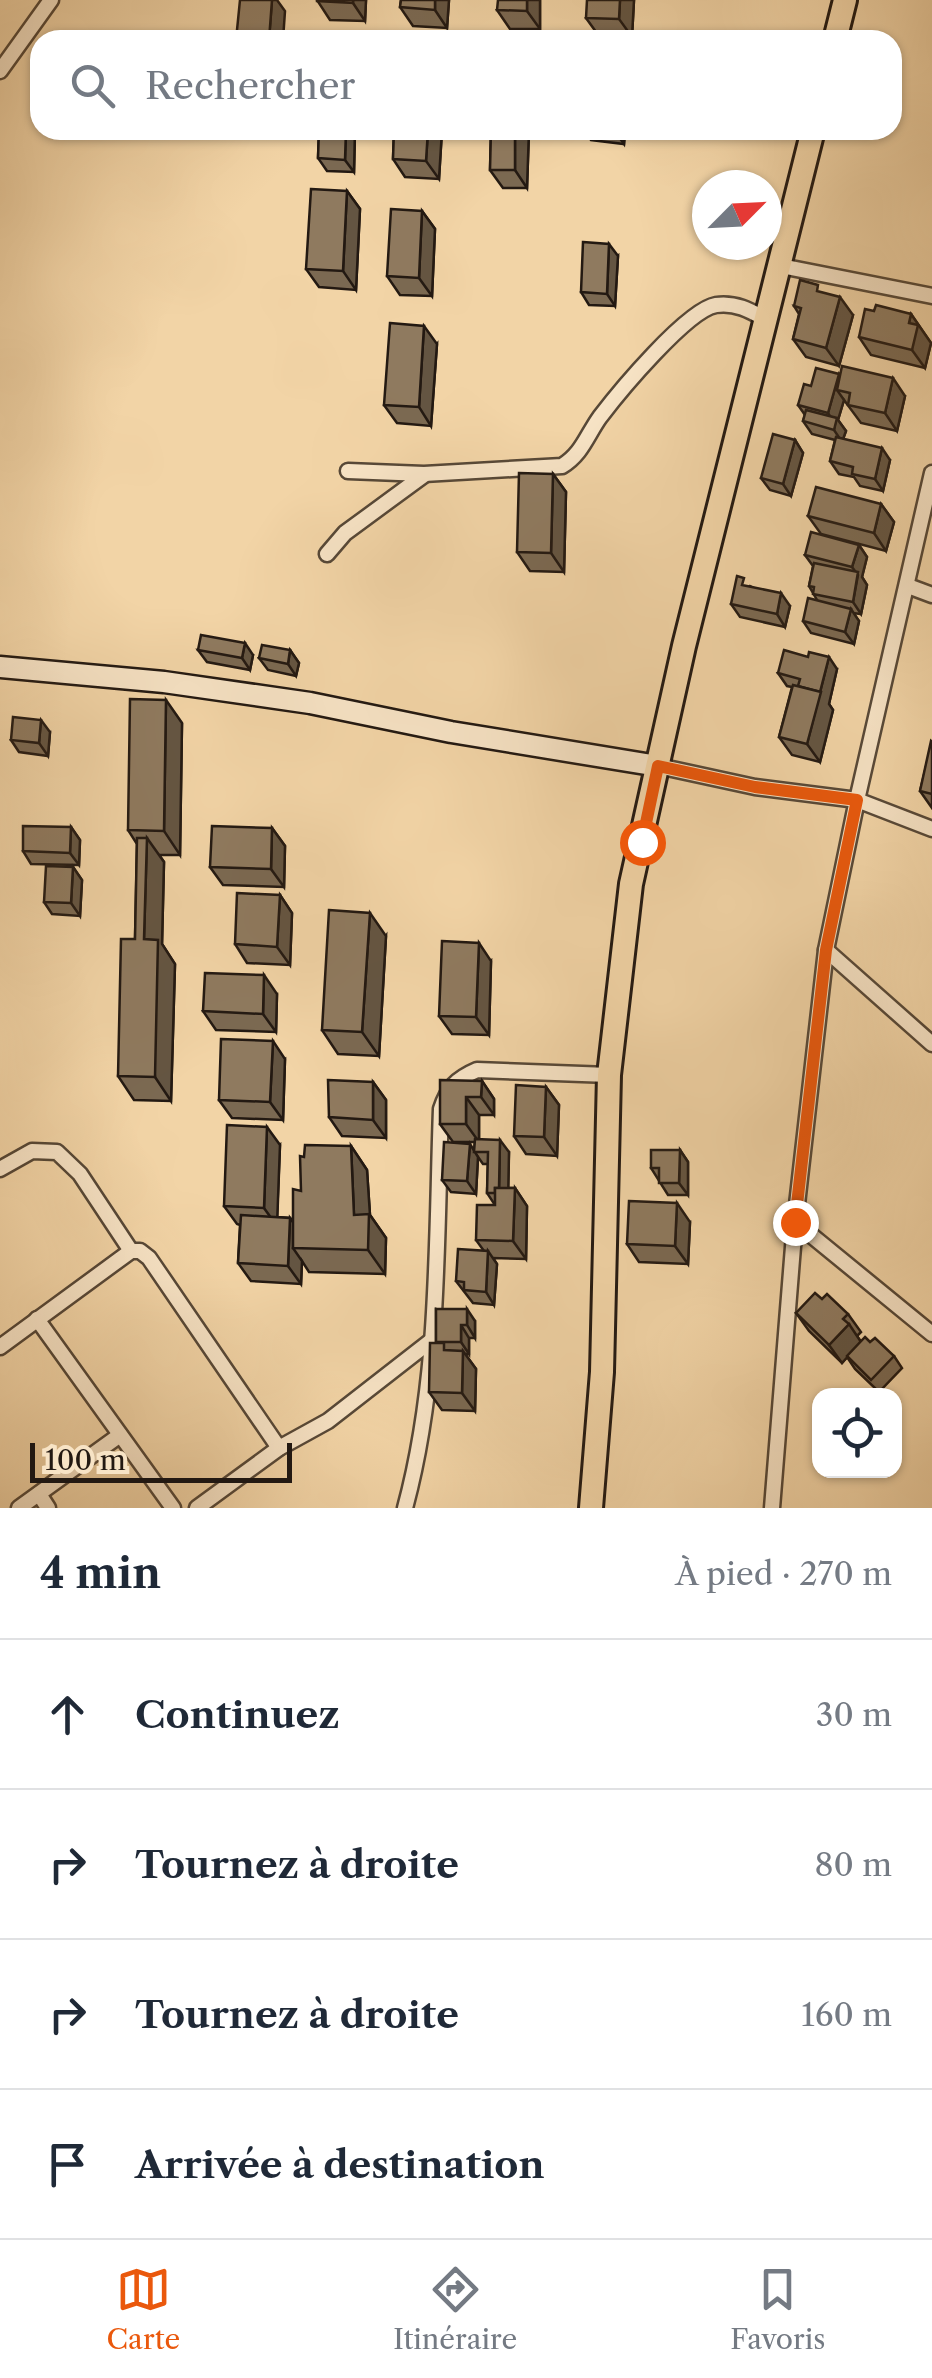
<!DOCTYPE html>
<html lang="fr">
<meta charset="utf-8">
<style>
body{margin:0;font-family:"Libre Caslon Text",serif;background:#f2f2f3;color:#1f2937}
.controls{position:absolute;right:30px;bottom:30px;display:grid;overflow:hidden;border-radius:20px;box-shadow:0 2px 8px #0004}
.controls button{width:90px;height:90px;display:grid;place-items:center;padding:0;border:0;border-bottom:2px solid #e0e1e3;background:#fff;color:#1f2937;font:50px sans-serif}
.compass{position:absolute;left:692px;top:170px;width:90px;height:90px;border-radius:50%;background:#fff;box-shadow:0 2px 8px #0004;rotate:66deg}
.scale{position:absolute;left:30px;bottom:25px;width:262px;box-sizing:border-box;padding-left:10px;border:5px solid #231912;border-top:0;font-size:28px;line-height:35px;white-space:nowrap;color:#231912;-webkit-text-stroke:8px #f7e3c5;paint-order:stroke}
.stop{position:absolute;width:30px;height:30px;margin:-22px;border:8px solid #ea580c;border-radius:50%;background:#fff}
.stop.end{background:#ea580c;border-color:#fff;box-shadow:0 2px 10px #0008}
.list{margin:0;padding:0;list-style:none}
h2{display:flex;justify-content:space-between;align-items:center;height:130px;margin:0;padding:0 40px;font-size:42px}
h2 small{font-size:32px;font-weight:400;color:#747a83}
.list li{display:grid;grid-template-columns:65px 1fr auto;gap:30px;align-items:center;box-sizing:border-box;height:150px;padding:0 40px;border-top:2px solid #e0e1e3}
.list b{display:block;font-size:38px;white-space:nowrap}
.list em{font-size:32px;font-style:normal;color:#747a83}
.icon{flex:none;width:55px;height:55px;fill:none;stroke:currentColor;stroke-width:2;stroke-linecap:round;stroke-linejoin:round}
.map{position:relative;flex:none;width:932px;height:1508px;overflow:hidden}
.search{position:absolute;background:#fff;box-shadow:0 2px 8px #0004;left:30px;right:30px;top:30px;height:110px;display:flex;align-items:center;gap:25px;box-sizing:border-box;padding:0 35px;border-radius:30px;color:#747a83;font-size:38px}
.sheet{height:730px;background:#fff}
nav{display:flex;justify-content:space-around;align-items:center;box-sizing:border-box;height:140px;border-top:2px solid #e0e1e3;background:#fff;font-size:28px;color:#747a83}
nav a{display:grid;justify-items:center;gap:5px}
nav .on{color:#ea580c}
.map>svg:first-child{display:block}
</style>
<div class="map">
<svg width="932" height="1508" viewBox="0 0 932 1508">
<rect width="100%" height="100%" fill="#f2d4a6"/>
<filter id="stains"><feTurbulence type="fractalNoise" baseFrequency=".002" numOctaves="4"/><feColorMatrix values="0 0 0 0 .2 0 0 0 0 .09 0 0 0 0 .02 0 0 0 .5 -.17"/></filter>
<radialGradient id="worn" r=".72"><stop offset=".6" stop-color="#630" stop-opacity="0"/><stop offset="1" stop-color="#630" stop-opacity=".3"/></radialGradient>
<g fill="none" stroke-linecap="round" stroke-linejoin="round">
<defs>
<g id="street">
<path d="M0 71 51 0"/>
<path d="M781 266 932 296"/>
<path d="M348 471 424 474 562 466C582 454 587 435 600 417 619 392 687 310 716 305 736 302 751 311 767 320"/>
<path d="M327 554 345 533 424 475"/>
<path d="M908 586 932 595"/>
<path d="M658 766 755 787 857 800 932 829"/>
<path d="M826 950 932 1044"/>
<path d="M0 1169 32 1151 57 1152 80 1174 131 1251"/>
<path d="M795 1222 932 1334"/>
<path d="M37 1319 173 1508"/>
<path d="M0 1347 131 1251H140L149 1258 279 1448"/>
<path d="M39 1494 48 1508"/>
<path d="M19 1508 120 1435"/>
<path d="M197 1508 279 1448 328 1421 432 1340"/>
<path d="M405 1508C440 1379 436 1242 441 1109 448 1088 456 1079 477 1070L609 1075"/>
<path d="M772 1508 795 1222 826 950 857 800 932 473"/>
</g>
<path id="secondary" d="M0 667 164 682 310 703 451 732 658 766"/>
<g id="primary">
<path d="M835 40 845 0"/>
<path d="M591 1508 602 1372 609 1075 631 884 684 646 813 130"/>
</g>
</defs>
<use href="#street" stroke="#574837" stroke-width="19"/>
<use href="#secondary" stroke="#231912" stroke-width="25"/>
<use href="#primary" stroke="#231912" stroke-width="28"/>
<use href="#street" stroke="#f7e3c5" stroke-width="14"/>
<use href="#secondary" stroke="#f7e3c5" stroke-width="20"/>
<use href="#primary" stroke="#f2d4a6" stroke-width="22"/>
</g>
<g fill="#7b6952" stroke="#231912" stroke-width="2.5">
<path d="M317 0H366L365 21 330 20Z"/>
<path d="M401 0H449L447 28 413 26 400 7Z"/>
<path d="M540 0V29H510L497 10Z"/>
<path d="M634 0 632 37 599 36 586 18Z"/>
<path d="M319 130H355L354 172 327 171 318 158Z"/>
<path d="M394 130H442L439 179 405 177 393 159Z"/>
<path d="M491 130H529L527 188H503L490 170Z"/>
<path d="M584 130H625L624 144 591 140Z"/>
<path d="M347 191 360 209 356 290 319 287 306 269Z"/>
<path d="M422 211 435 229 432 296 400 295 387 276Z"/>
<path d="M618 256 615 306 589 305 581 292Z"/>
<path d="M794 306 853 315 839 366 806 357 793 339 799 314Z"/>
<path d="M874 311 911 314 931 343 925 368 871 355 859 337Z"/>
<path d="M437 344 431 426 397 423 384 405Z"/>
<path d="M839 374 840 376 905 396 897 431 861 423 844 400 838 420 846 431 843 439 890 460 883 491 860 486 854 477 839 474 830 461 835 440 812 434 803 421 805 415 798 405 811 386Z"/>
<path d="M795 440 803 453 791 496 770 490 761 478Z"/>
<path d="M553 474 566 492 564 572 530 571 517 552Z"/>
<path d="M881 504 894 522 886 551 821 534 808 516Z"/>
<path d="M859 545 867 557 862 577 867 585 861 614 853 613 859 621 854 644 811 633 803 621 817 600 809 586 813 566 805 555Z"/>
<path d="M750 586 790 606 785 627 740 617 731 604Z"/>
<path d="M198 650 253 655 250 670 207 662Z"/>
<path d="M290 650 299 663 296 676 268 670 259 658Z"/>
<path d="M837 669 829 704 833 710 820 762 792 755 779 737 792 687 787 686 778 673Z"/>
<path d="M182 723 180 855H159L164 862 162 944 175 964 171 1101 134 1100 118 1076 135 939 137 844 128 830Z"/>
<path d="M50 732 48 756 19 752 11 740Z"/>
<path d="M932 742V808L920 791Z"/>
<path d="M71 827 80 840 79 865 31 864 23 851Z"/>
<path d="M272 828 285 846 284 887 223 885 210 867Z"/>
<path d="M73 867 82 880 80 916 52 914 44 902Z"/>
<path d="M280 895 292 913 290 965 247 963 235 944Z"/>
<path d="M386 936 379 1056 338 1054 322 1030Z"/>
<path d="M491 961 489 1035 452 1034 439 1016Z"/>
<path d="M277 994 276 1032 216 1030 203 1011Z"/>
<path d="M285 1059 283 1120 232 1118 219 1100Z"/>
<path d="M482 1081 494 1099V1115H479V1139L509 1152 508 1188H515L527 1206 526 1259 493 1258 497 1264 494 1305 473 1303 456 1281 484 1251 476 1240 495 1205 487 1193 488 1164H483L478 1157 476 1194 451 1192 442 1180 474 1151 475 1142H453L440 1124Z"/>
<path d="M373 1082 386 1100V1138L342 1136 329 1117Z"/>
<path d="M546 1087 559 1105 557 1156 526 1154 514 1136Z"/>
<path d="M280 1145 277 1217 290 1218 293 1221 301 1191 304 1157 351 1146 367 1170 370 1215 386 1238 385 1274 309 1272 302 1261 301 1284 251 1281 238 1263 240 1225 237 1224 224 1206Z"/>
<path d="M680 1150 688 1162V1195H668L651 1168Z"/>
<path d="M690 1222 688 1264 639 1262 627 1244Z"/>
<path d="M822 1299 848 1314 861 1332 857 1336 861 1342H870L894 1356 902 1368 879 1392 855 1369 847 1357 842 1363 809 1331 796 1313Z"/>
<path d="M436 1309 475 1321V1338H469V1354H465L476 1369 475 1411 442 1410 429 1392 436 1343Z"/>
</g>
<g fill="#645542" stroke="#231912" stroke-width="2.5">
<path d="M272 0H277L285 11 283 40H269Z"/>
<path d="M353 0H366L365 21 353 3Z"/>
<path d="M435 0H449L447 28 435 10Z"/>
<path d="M527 0H540V29L527 11Z"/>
<path d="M620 0H634L632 37 619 19Z"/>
<path d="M346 130H355L354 172 345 160Z"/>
<path d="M428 130H442L439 179 426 161Z"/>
<path d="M515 130H529L527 188 515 170Z"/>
<path d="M614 130H625L624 144Z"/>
<path d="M347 191 360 209 356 290 343 271Z"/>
<path d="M422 211 435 229 432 296 419 278Z"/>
<path d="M609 244 618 256 615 306 607 294Z"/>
<path d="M840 297 853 315 839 366 826 348Z"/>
<path d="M911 314 931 343 925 368 912 350 909 323Z"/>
<path d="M424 326 437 344 431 426 419 407Z"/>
<path d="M839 374 847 387 837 390 844 400 838 420 846 431 842 442 834 430 835 424 828 413Z"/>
<path d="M893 378 905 396 897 431 885 413Z"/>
<path d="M795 440 803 453 791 496 783 484Z"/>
<path d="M882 448 890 460 883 491 875 479Z"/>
<path d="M553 474 566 492 564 572 551 553Z"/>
<path d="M881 504 894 522 886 551 874 533Z"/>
<path d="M859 545 867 557 862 577 867 585 861 614 853 602 858 575 852 567Z"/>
<path d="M781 593 790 606 785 627 777 614Z"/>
<path d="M851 609 859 621 854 644 845 632Z"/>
<path d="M245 643 253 655 250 670 242 658Z"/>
<path d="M290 650 299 663 296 676 288 664Z"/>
<path d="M829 657 837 669 829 704 833 710 820 762 807 744Z"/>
<path d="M166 700 182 723 180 855 164 831Z"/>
<path d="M41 720 50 732 48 756 39 743Z"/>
<path d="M71 827 80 840 79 865 70 853Z"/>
<path d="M272 828 285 846 284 887 271 869Z"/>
<path d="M147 838 164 862 162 944 175 964 171 1101 155 1077 144 939Z"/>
<path d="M73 867 82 880 80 916 71 903Z"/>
<path d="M280 895 292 913 290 965 277 947Z"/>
<path d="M370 913 386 936 379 1056 362 1032Z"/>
<path d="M479 943 491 961 489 1035 476 1017Z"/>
<path d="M264 975 277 994 276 1032 263 1014Z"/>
<path d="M273 1041 285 1059 283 1120 270 1102Z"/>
<path d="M482 1081 494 1099V1115L481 1097Z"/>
<path d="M373 1082 386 1100V1138L373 1120Z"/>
<path d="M546 1087 559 1105 557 1156 544 1137Z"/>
<path d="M466 1097 479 1115V1142L466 1124Z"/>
<path d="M267 1127 280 1145 277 1226 264 1208Z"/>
<path d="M500 1140 509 1152 508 1206 499 1193Z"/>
<path d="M470 1144 478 1157 476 1194 467 1181Z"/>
<path d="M351 1146 367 1170 370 1215 386 1238 385 1274 368 1250 354 1215Z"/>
<path d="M680 1150 688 1162V1195L679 1183Z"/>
<path d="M515 1188 527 1206 526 1259 513 1241Z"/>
<path d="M677 1203 690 1222 688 1264 675 1246Z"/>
<path d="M290 1218 303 1236 293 1248 302 1261 301 1284 288 1266Z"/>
<path d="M488 1251 497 1264 494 1305 486 1292Z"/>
<path d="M467 1309 475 1321V1338L467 1325Z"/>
<path d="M849 1324 861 1342 842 1363 829 1345Z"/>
<path d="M461 1325 469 1338V1354L461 1342Z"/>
<path d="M463 1351 476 1369 475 1411 462 1393Z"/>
</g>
<g fill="#8f7a5f" stroke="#231912" stroke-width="2.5">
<path d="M240 0H272L269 40H236Z"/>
<path d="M317 0H353V3L317 1Z"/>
<path d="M401 0H435V10L400 7Z"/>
<path d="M498 0H527V11L497 10Z"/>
<path d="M587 0H620L619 19 586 18Z"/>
<path d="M319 130H346L345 160 318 158Z"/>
<path d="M394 130H428L426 161 393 159Z"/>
<path d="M491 130H515V170H490Z"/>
<path d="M311 189 347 191 343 271 306 269Z"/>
<path d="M391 209 422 211 419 278 387 276Z"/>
<path d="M583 242 609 244 607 294 581 292Z"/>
<path d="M800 280 818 285 817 291 840 297 826 348 793 339 801 308 794 306Z"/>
<path d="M876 305 911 314 909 323 918 325 912 350 859 337 865 309 874 311Z"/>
<path d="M390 323 424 326 419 407 384 405Z"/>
<path d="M842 366 893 378 885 413 848 405 850 393 837 390Z"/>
<path d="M816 368 839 374 828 413 798 405 804 384 811 386Z"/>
<path d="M806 410 837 418 834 430 803 421Z"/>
<path d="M773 434 795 440 783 484 761 478Z"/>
<path d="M836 437 882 448 875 479 852 474 853 467 830 461Z"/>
<path d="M519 473 553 474 551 553 517 552Z"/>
<path d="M816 487 881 504 874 533 808 516Z"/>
<path d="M811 532 859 545 852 567 805 555Z"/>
<path d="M814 563 858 572 853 602 813 594 814 587 809 586Z"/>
<path d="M737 576 744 578 742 585 781 593 777 614 731 604Z"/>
<path d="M808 598 851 609 845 632 803 621Z"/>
<path d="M201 635 245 643 242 658 198 650Z"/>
<path d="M262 645 290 650 288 664 259 658Z"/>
<path d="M784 650 808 657 809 652 829 657 820 692 798 686 800 679 778 673Z"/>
<path d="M793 685 821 692 807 744 779 737Z"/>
<path d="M130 699 166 700 164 831 128 830Z"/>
<path d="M13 717 41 720 39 743 11 740Z"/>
<path d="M931 741 932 742V794L920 791Z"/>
<path d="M23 826 71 827 70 853 23 851Z"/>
<path d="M212 826 272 828 271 869 210 867Z"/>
<path d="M137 838H147L144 939 158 940 155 1077 118 1076 121 939H135Z"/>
<path d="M46 866 73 867 71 903 44 902Z"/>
<path d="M237 893 280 895 277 947 235 944Z"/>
<path d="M329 910 370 913 362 1032 322 1030Z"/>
<path d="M442 941 479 943 476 1017 439 1016Z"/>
<path d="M205 973 264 975 263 1014 203 1011Z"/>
<path d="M221 1039 273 1041 270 1102 219 1100Z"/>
<path d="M328 1080 373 1082V1120L329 1117Z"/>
<path d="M440 1080 482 1081 481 1097H466V1124H440Z"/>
<path d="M516 1085 546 1087 544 1137 514 1136Z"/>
<path d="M227 1125 267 1127 264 1208 224 1206Z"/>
<path d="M475 1139 500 1140 499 1188H495V1193H487L488 1152H474Z"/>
<path d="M444 1142 470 1144 467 1181 442 1180Z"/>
<path d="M305 1145 351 1146 354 1215 369 1214 368 1250 293 1248V1189L301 1191 300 1156 304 1157Z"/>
<path d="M651 1150H680L679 1183H659V1168H651Z"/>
<path d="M495 1188H515L513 1241 476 1240 477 1205H495Z"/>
<path d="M629 1201 677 1203 675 1246 627 1244Z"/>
<path d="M241 1215 290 1218 288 1266 238 1263Z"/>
<path d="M458 1249 488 1251 486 1292 464 1290V1282L456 1281Z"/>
<path d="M815 1293 822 1299 827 1294 848 1314 843 1319 849 1324 829 1345 796 1313Z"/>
<path d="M436 1309H467V1325H461V1342H436Z"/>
<path d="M865 1337 870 1342 875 1338 894 1356 871 1380 847 1356Z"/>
<path d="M430 1343H444V1350L463 1351 462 1393 429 1392Z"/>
</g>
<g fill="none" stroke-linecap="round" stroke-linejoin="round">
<path stroke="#ea580c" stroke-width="12" d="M642 842 658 766 755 787 857 800 826 950 795 1222"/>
</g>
<rect width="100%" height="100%" filter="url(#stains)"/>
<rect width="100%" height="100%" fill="url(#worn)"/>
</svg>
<div class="controls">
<button><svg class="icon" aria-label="locate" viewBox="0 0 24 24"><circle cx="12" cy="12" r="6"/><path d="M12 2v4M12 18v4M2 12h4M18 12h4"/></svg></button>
</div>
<svg class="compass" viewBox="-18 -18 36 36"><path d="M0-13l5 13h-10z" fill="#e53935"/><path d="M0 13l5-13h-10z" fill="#747a83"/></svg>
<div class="scale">100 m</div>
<div class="stop" style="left:642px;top:842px"></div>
<div class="stop end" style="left:795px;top:1222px"></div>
<div class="search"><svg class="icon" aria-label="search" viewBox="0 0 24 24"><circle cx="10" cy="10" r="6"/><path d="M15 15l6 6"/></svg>Rechercher</div>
</div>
<section class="sheet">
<h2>4 min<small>À pied · 270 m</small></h2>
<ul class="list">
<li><svg class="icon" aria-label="ahead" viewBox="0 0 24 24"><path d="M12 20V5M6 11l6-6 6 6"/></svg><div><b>Continuez</b></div><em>30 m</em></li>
<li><svg class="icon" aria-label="right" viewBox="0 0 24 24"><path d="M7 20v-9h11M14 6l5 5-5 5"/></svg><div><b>Tournez à droite</b></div><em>80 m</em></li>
<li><svg class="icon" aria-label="right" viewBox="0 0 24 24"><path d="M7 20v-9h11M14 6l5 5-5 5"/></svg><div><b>Tournez à droite</b></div><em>160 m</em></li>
<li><svg class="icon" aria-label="arrive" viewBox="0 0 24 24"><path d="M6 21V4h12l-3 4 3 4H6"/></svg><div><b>Arrivée à destination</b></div></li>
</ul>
</section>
<nav>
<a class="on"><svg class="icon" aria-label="map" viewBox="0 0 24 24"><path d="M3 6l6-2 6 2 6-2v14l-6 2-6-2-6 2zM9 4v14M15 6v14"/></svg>Carte</a>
<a><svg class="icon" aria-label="directions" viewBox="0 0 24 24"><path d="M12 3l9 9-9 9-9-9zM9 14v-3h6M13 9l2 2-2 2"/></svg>Itinéraire</a>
<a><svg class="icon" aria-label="saved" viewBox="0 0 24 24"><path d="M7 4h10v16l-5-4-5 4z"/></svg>Favoris</a>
</nav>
